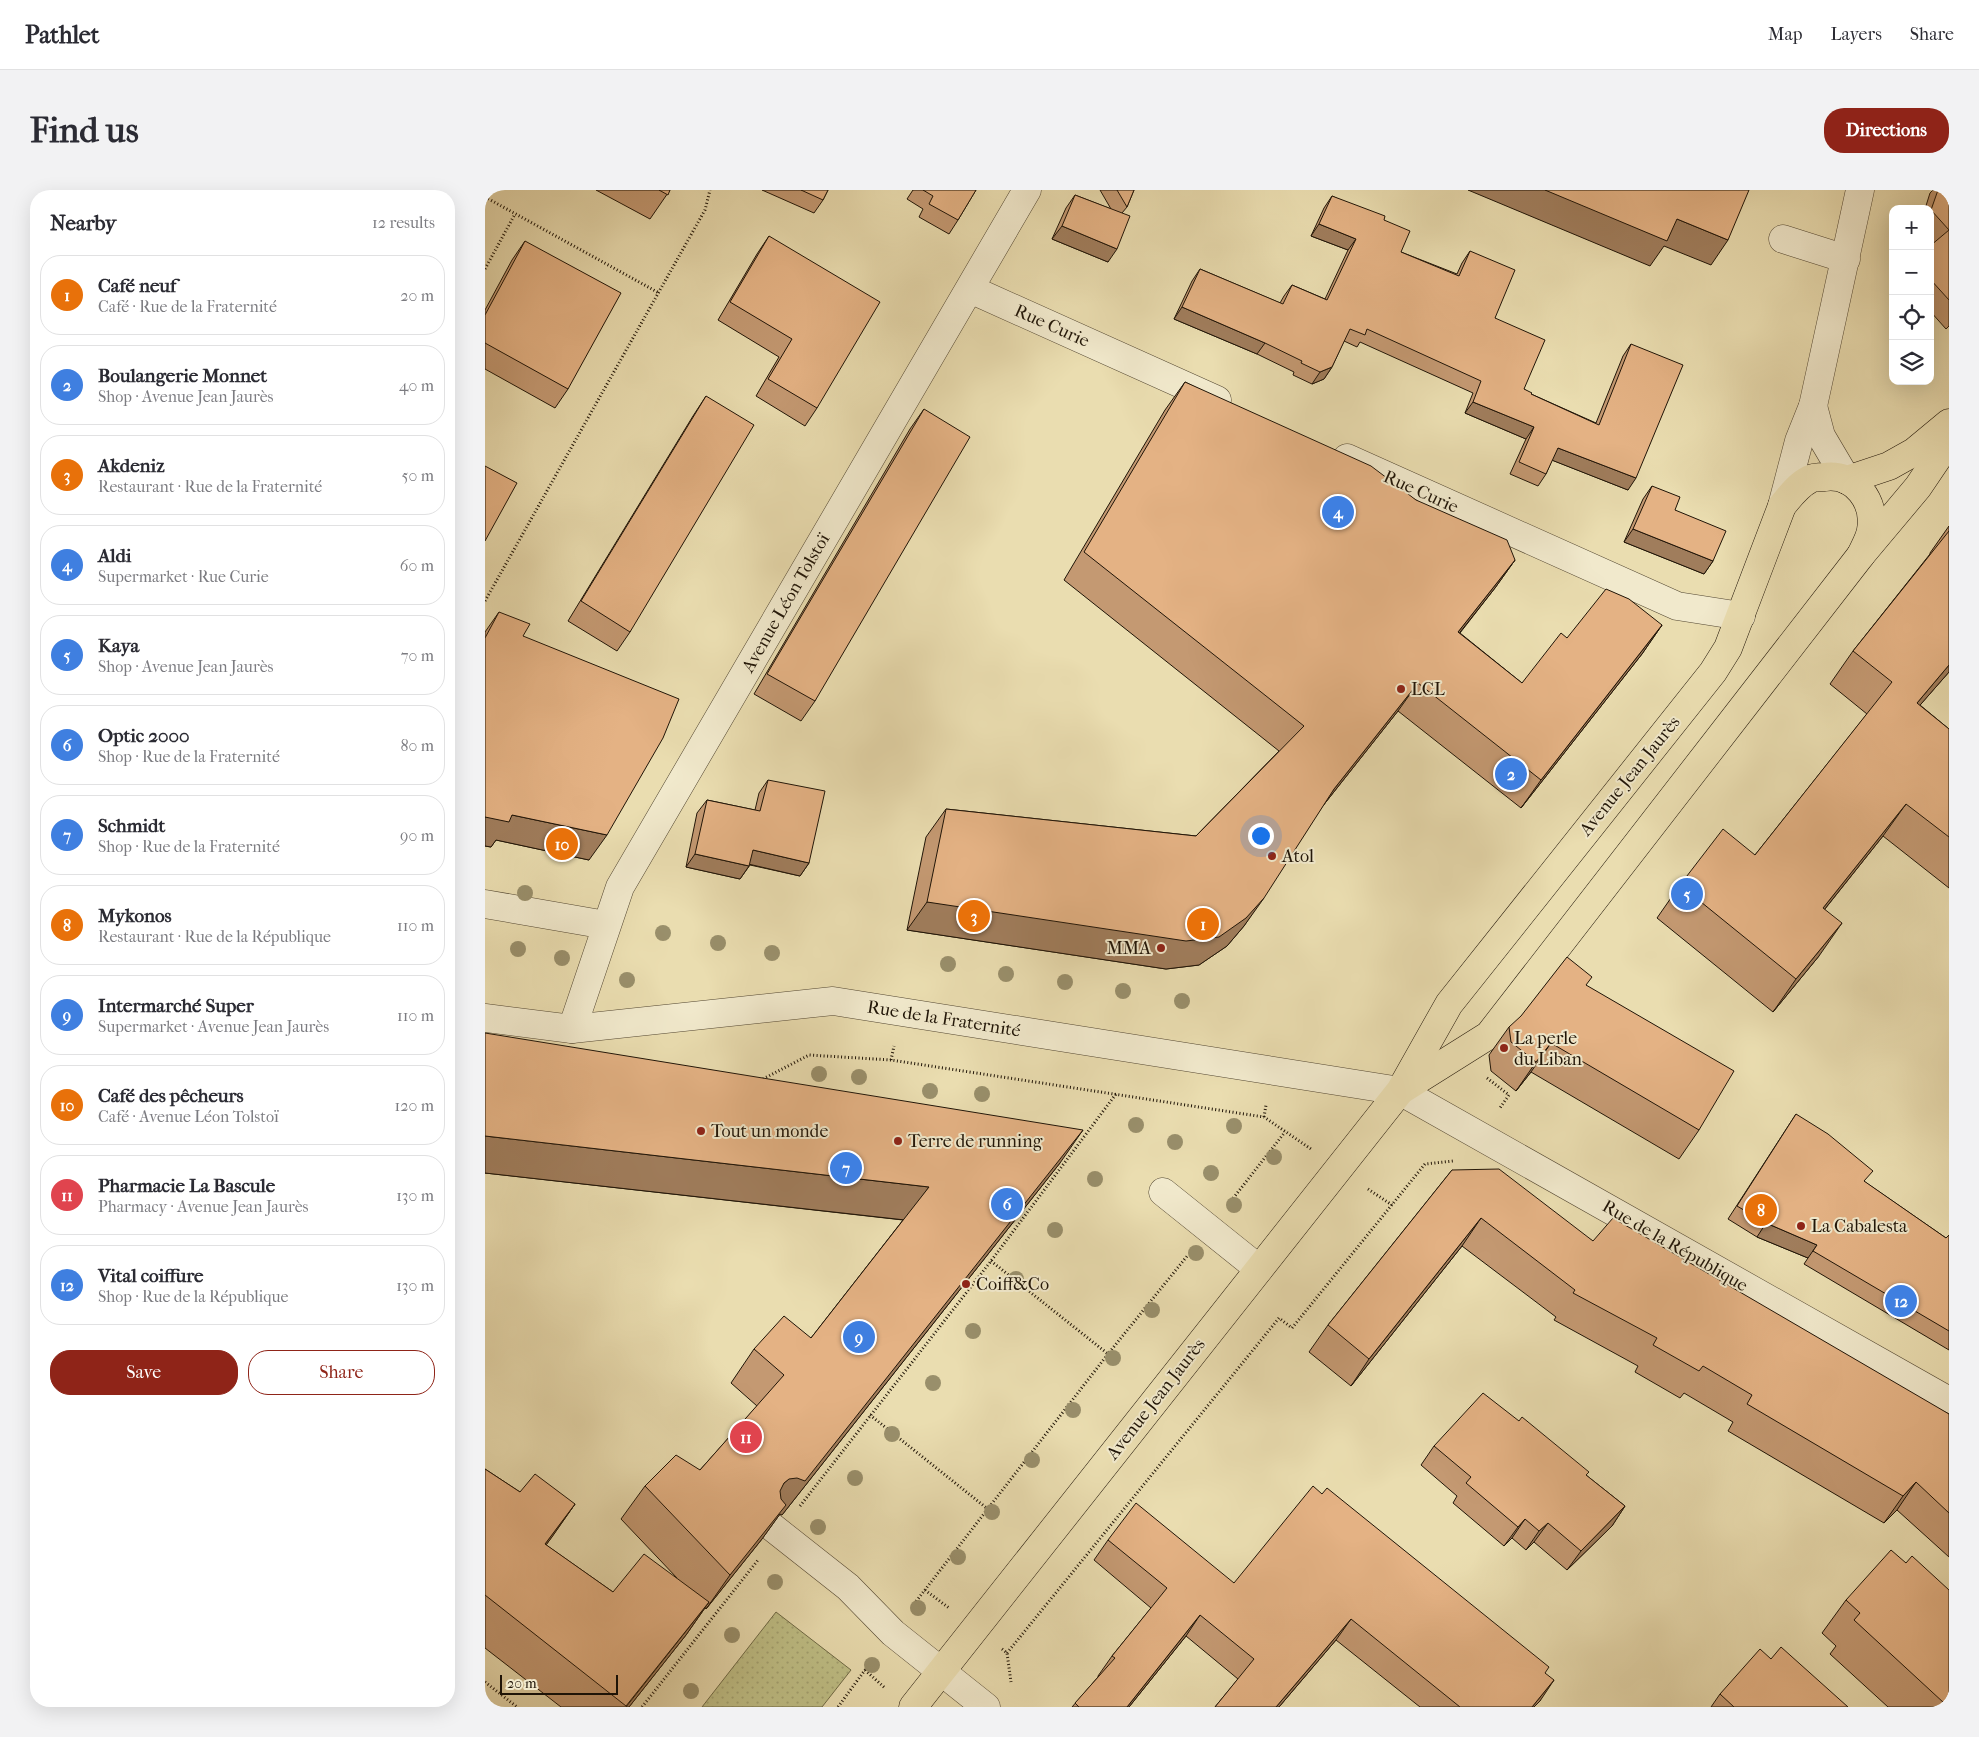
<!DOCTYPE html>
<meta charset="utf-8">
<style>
body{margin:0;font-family:"IM FELL French Canon",serif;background:#f2f2f3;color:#2b2b33}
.controls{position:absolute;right:15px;top:15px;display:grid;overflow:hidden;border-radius:10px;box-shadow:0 5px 20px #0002}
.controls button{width:45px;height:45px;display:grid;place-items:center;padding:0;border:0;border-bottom:1px solid #e1e1e2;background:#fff;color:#2b2b33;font:25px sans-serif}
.scale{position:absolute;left:15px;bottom:12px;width:118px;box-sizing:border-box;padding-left:5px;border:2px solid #1f1407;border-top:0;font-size:14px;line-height:18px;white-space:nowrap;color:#1f1407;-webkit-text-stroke:4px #f1e9cc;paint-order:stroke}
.you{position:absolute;left:775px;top:645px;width:18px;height:18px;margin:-12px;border:4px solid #fff;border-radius:50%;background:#1a73e8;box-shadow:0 0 0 8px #1a73e833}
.badge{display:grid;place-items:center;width:32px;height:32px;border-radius:50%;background:#8f2418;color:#fff;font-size:16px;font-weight:700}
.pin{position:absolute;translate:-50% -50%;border:2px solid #fff;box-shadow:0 1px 5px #0006}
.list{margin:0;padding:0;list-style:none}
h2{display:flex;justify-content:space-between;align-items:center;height:65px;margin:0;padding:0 20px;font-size:21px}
h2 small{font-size:16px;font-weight:400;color:#7c7c81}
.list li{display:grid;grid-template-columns:32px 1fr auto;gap:15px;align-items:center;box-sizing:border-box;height:80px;margin:0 10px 10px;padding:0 10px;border:1px solid #e1e1e2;border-radius:20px}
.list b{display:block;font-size:19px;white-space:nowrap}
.list p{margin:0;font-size:16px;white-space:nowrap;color:#7c7c81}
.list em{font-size:16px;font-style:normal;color:#7c7c81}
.actions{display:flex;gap:10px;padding:15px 20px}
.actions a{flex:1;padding:11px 0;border:1px solid #8f2418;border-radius:20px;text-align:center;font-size:18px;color:#8f2418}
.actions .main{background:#8f2418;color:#fff}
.icon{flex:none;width:28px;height:28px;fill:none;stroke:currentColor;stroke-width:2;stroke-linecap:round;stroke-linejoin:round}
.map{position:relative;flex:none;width:1464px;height:1517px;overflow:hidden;border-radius:20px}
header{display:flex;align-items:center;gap:30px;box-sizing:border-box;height:70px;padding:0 25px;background:#fff;border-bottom:1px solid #e1e1e2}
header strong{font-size:24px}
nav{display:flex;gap:28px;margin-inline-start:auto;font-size:18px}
.intro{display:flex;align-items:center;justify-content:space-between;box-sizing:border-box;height:120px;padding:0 30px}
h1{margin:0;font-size:35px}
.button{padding:12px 22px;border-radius:20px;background:#8f2418;color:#fff;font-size:18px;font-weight:700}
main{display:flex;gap:30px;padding:0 30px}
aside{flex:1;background:#fff;border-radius:20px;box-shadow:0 5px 20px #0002}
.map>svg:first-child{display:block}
</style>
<header>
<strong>Pathlet</strong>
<nav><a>Map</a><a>Layers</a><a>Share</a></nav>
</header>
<div class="intro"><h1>Find us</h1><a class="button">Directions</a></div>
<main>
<aside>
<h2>Nearby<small>12 results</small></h2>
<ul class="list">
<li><span class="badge" style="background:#e8710a">1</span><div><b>Café neuf</b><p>Café · Rue de la Fraternité</p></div><em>20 m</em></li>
<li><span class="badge" style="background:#3f7fe0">2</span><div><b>Boulangerie Monnet</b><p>Shop · Avenue Jean Jaurès</p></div><em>40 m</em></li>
<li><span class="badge" style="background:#e8710a">3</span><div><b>Akdeniz</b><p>Restaurant · Rue de la Fraternité</p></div><em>50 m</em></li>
<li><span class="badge" style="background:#3f7fe0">4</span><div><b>Aldi</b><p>Supermarket · Rue Curie</p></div><em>60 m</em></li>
<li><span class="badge" style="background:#3f7fe0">5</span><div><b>Kaya</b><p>Shop · Avenue Jean Jaurès</p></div><em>70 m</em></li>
<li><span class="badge" style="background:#3f7fe0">6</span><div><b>Optic 2000</b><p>Shop · Rue de la Fraternité</p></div><em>80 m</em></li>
<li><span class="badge" style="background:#3f7fe0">7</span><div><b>Schmidt</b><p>Shop · Rue de la Fraternité</p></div><em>90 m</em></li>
<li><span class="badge" style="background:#e8710a">8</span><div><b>Mykonos</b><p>Restaurant · Rue de la République</p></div><em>110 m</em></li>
<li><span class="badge" style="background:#3f7fe0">9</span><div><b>Intermarché Super</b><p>Supermarket · Avenue Jean Jaurès</p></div><em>110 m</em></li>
<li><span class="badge" style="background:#e8710a">10</span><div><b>Café des pêcheurs</b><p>Café · Avenue Léon Tolstoï</p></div><em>120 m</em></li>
<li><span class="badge" style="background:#e0444e">11</span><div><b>Pharmacie La Bascule</b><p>Pharmacy · Avenue Jean Jaurès</p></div><em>130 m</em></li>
<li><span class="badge" style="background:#3f7fe0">12</span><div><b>Vital coiffure</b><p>Shop · Rue de la République</p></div><em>130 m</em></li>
</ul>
<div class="actions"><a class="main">Save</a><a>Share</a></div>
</aside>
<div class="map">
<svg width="1464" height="1517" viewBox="0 0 1464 1517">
<defs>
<pattern id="grass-dots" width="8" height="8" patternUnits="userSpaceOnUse" patternTransform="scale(1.25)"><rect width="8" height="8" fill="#bfbf86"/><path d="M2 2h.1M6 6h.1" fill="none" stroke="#a4a372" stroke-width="1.8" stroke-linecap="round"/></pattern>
</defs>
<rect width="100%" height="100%" fill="#eaddb0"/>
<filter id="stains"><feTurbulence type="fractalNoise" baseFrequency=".004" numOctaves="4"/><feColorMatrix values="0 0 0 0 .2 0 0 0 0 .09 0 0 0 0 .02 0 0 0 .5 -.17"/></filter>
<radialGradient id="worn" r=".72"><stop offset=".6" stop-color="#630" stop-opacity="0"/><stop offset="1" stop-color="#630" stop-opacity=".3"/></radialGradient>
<path fill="url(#grass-dots)" stroke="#6f6a46" d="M291 1422 366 1480 337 1517H217Z"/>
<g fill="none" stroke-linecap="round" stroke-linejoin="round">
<defs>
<g id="minor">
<path d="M1298 49 1361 69"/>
<path d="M485 99 732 210"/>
<path d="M1328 216 1336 246 1362 290"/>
<path d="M862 268 1192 416 1256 426"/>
<path d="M1297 316 1314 251 1328 216 1375 0"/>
<path d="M0 714 121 735"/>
<path d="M0 828 87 839 348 811 915 901 1464 1211"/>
<path d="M87 839 135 697 542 0"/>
<path d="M678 1002 774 1079"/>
<path d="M287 1337 363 1397 408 1443 501 1517"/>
</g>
<g id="major">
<path d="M1362 290 1404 276 1429 262 1464 233"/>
<path d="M918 899 1004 845 1376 365 1433 297 1464 251"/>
<path d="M428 1517 915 901 964 814 1228 482 1243 458 1297 316C1305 306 1313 295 1325 289 1329 287 1335 287 1340 287 1370 283 1391 312 1386 340 1385 348 1379 358 1376 365"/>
</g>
</defs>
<use href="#minor" stroke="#524631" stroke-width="29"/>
<use href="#major" stroke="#1f1407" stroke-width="29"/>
<g stroke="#1f1407" stroke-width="3" stroke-dasharray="1 2.5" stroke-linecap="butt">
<path d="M0 7 174 103"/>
<path d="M0 79 30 24"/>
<path d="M0 411 220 20 225 0"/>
<path d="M406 870 409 856"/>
<path d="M1002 888 1024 905 1015 918"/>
<path d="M278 889 324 865 406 870 779 927 826 959"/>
<path d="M779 927 781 915"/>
<path d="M883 999 907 1015"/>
<path d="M746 1011 800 942"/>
<path d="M506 1071 623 1164"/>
<path d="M385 1225 504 1320"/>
<path d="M315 1316 506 1071 631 904"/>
<path d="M440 1400 464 1418"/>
<path d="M429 1414 623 1164 703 1065"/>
<path d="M517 1459 522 1463 526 1492"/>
<path d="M522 1463 794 1128 807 1138 940 974 968 971"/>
<path d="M380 1480 400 1498"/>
<path d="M0 1492 32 1517"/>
<path d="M157 1517 273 1370"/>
<path d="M353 1517 388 1469"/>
</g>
<use href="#minor" stroke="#f1e9cc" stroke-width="28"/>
<use href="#major" stroke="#eaddb0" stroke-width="28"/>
</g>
<g fill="#998f6b">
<circle cx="40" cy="703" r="8"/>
<circle cx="178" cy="743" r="8"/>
<circle cx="233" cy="753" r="8"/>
<circle cx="33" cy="759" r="8"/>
<circle cx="287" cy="763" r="8"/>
<circle cx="77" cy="768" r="8"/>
<circle cx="463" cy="774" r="8"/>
<circle cx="521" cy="784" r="8"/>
<circle cx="142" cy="790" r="8"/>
<circle cx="580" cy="792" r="8"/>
<circle cx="638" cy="801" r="8"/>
<circle cx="697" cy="811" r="8"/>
<circle cx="334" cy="884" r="8"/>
<circle cx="374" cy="887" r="8"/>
<circle cx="445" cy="901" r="8"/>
<circle cx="497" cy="904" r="8"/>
<circle cx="651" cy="935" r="8"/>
<circle cx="749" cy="936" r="8"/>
<circle cx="690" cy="952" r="8"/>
<circle cx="789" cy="967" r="8"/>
<circle cx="726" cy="983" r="8"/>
<circle cx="610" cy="989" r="8"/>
<circle cx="749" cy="1015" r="8"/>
<circle cx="570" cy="1040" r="8"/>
<circle cx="711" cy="1063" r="8"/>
<circle cx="531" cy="1089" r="8"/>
<circle cx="667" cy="1120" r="8"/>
<circle cx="488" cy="1141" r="8"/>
<circle cx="628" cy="1168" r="8"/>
<circle cx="448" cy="1193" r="8"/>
<circle cx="588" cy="1220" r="8"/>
<circle cx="407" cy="1244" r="8"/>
<circle cx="547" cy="1270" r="8"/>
<circle cx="370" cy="1288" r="8"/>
<circle cx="507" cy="1322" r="8"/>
<circle cx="333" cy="1337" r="8"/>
<circle cx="473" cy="1367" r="8"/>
<circle cx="290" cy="1392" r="8"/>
<circle cx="433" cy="1418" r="8"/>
<circle cx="247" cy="1445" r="8"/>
<circle cx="387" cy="1475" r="8"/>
<circle cx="206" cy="1501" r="8"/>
</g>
<g fill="#c49972" stroke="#1f1407">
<path d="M111 0H185L165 29Z"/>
<path d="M277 0H343L338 10 329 23Z"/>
<path d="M428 0H491L473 30 464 44 434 27 438 19 422 9Z"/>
<path d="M615 0H649L642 17 637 23 623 72 567 49 581 18 590 5 626 19Z"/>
<path d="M1448 0H1464V136L1461 139 1445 121V56L1448 54 1445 51V19H1440L1445 3Z"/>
<path d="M847 6 899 30 916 62 972 84 977 73 985 61 1010 128 1039 199 1046 204 1111 233 1138 166 1146 154 1143 300 1067 270 1061 284 1053 296 1025 284 1041 249 980 223 988 203 875 152 872 157 859 151 847 177 839 189 827 194 808 185 809 182 772 164 689 129 707 91 715 79 795 113 799 106 807 95 840 109 863 60 826 46 839 18Z"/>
<path d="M284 46 332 218 320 236 271 206 294 167 233 130 272 64Z"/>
<path d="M40 51 83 199 70 218 0 179V120L27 70Z"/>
<path d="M700 192 931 310 1030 370 1010 398 975 443 1037 493 1082 448 1177 435 1157 464 1036 618 913 521 837 617 759 736 742 756 714 775 681 779 422 740 441 647 461 619 711 646 794 561 579 390 680 220Z"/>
<path d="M221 206 145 442 132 461 83 431 208 226Z"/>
<path d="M439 219 330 511 316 531 269 504 425 239Z"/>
<path d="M1167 296 1190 320 1228 371 1219 384 1139 352 1158 309Z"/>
<path d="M1464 336V482L1435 515 1464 539V698L1398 646 1340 719 1334 766 1288 822 1172 728 1195 695 1270 665 1382 524 1345 494 1368 461 1445 364V363Z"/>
<path d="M14 422 38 446 104 670 11 650 6 657 0 656V442Z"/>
<path d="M283 590 324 673 315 686 265 675 255 689 201 677 212 623 222 610 270 620 274 603Z"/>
<path d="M1101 795 1214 940 1194 969 1046 882 1031 901 1006 881 1004 865 1024 837Z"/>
<path d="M1311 924 1380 992 1461 1048 1464 1045V1160L1319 1074 1323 1068 1272 1047 1243 1029Z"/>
<path d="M575 973 297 1325 295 1324 277 1349 221 1419 220 1418 201 1445 144 1517H76L0 1458V1279L35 1302 90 1314 61 1355 128 1402 192 1388 136 1329 160 1296 215 1280 272 1216 246 1193 269 1159 326 1148 418 1030 0 983Z"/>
<path d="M967 980 1108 1051 1464 1224V1367L1412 1320 1399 1333 1243 1241 1248 1232 1199 1203 1195 1208 1150 1182 1153 1176 1069 1130 1071 1127 977 1056 866 1196 824 1162 843 1135Z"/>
<path d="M949 1256 1101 1285 1140 1316 1127 1336 1082 1380 1049 1352 1041 1360 1027 1348 1019 1356 968 1313 972 1306 936 1275Z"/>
<path d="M623 1350 749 1393 1060 1483 1055 1511 1049 1517H935L851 1450 794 1517H730L753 1489 701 1446 644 1517H587L613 1487V1486L627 1466 666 1418 609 1370Z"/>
<path d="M1421 1373 1464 1400V1515L1462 1517H1403L1345 1464 1351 1456 1337 1443 1361 1410Z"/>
<path d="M1286 1469 1363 1517H1226L1235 1504Z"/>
</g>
<g fill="#a07d5c" stroke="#1f1407">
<path d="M983 0H1060L1192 29 1243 50 1226 75 1179 56 1165 76Z"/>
<path d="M834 34 871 49 863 60 826 46Z"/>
<path d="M577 36 632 59 623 72 567 49Z"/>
<path d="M697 117 780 153 772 164 689 129Z"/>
<path d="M847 177 839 189 827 194 835 182Z"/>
<path d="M988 212 1049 237 1041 249 980 223Z"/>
<path d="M1073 258 1151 288 1143 300 1064 269Z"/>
<path d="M1148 339 1228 371 1219 384 1139 352Z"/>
<path d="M1030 370 1010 398 953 470 973 442Z"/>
<path d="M1177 435 1157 464 1036 618 1056 590Z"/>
<path d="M1464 475V482L1409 545 1432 513Z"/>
<path d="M933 493 913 521 829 627 849 599Z"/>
<path d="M1421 614 1398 646 1315 750 1338 718Z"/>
<path d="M27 625 122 645 104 670 11 650 6 657 0 656V627Z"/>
<path d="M268 660 324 673 315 686 259 673Z"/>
<path d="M210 664 264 676 255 689 201 677Z"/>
<path d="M779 708 759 736 742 756 714 775 681 779 422 740 442 712Z"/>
<path d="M1357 733 1334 766 1288 822 1311 789Z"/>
<path d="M1066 853 1046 882 1031 901 1051 872Z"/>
<path d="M598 940 575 973 297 1325 295 1324 277 1349 221 1419 245 1385 281 1323 299 1293 304 1289Z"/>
<path d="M0 946 444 997 420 1030 0 983Z"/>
<path d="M996 1028 977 1056 866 1196 884 1169Z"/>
<path d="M1281 1033 1332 1055 1323 1068 1272 1047Z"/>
<path d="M1431 1292 1412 1320 1399 1333 1418 1306Z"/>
<path d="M90 1314 67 1347 36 1388 60 1354Z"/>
<path d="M1140 1316 1127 1336 1082 1380 1096 1361Z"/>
<path d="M1040 1329 1027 1348 1019 1356 1033 1337Z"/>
<path d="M1063 1333 1049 1352 1041 1360 1054 1341Z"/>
<path d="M224 1412 201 1445 144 1517H141Z"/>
<path d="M715 1425 701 1446 644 1517H642Z"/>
<path d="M866 1429 851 1450 794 1517H791Z"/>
<path d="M1069 1490 1055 1511 1049 1517H1047Z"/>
<path d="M1464 1507V1515L1462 1517H1456Z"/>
</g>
<g fill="#e4b284" stroke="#1f1407">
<path d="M174 0H185L183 5Z"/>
<path d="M316 0H343L338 10Z"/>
<path d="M438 0H491L473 30 444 14 448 6Z"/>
<path d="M632 0H649L642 17Z"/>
<path d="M1060 0H1264L1243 50 1192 29 1182 51Z"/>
<path d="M1453 0H1464V110L1445 89V56L1464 40 1446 20Z"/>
<path d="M590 5 645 26 632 59 577 36Z"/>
<path d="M847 6 900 26 899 30 925 41 916 62 974 86 985 61 1030 80 1010 128 1060 150 1039 199 1047 203 1046 204 1114 235 1146 154 1198 175 1151 288 1073 258 1061 284 1034 272 1049 237 988 212 996 191 882 139 880 145 865 139 847 177 835 182 816 173 817 171 780 153 697 117 715 79 798 114 807 95 842 110 871 49 834 34Z"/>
<path d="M284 46 395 112 332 218 283 189 307 149 245 112Z"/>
<path d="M40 51 136 103 83 199 0 153V125Z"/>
<path d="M700 192 886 276 931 310 1022 350 1030 370 973 442 1037 493 1076 443 1082 448 1121 399 1144 409 1177 435 1056 590 933 493 849 599 779 708 761 728 734 747 701 751 442 712 461 619 711 646 819 536 599 362Z"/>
<path d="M221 206 269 235 145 442 96 411Z"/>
<path d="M439 219 485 247 330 511 282 484Z"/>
<path d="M0 276 32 293 0 351Z"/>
<path d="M1167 296 1195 307 1190 320 1241 341 1228 371 1148 339Z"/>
<path d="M1464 341V475L1432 513 1464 539V647L1421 614 1338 718 1357 733 1311 789 1195 695 1238 639 1270 665 1407 492 1368 461Z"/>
<path d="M14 422 45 434 38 446 194 509 178 548 122 645 27 625 24 632 0 627V448Z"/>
<path d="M283 590 340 601 324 673 268 660 264 676 210 664 222 610 275 621Z"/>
<path d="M1082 767 1107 787 1101 795 1249 881 1214 940 1066 853 1051 872 1026 852 1024 837 1036 826Z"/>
<path d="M0 843 598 940 320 1291 312 1288 304 1289 299 1293 295 1301 296 1309 301 1315 245 1385 160 1296 191 1265 215 1280 299 1185 269 1159 299 1126 326 1148 444 997 0 946Z"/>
<path d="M1311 924 1343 944 1388 981 1379 991 1461 1048 1464 1045V1141L1328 1061 1332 1055 1281 1033 1252 1016Z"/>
<path d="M1014 979 1108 1051 1128 1028 1464 1224V1323L1431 1292 1418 1306 1262 1214 1267 1205 1218 1176 1214 1181 1168 1155 1172 1148 1088 1103 1090 1100 996 1028 884 1169 843 1135 967 980Z"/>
<path d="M998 1203 1034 1231 1037 1227 1104 1282 1101 1285 1140 1316 1096 1361 1063 1333 1054 1341 1040 1329 1033 1337 981 1293 986 1287 949 1256Z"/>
<path d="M0 1279 35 1302 50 1284 90 1314 60 1354 128 1402 159 1364 224 1412 141 1516 0 1405Z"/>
<path d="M828 1296 837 1304 842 1298 1064 1477 1060 1483 1069 1490 1047 1517H975L866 1429 791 1517H730L769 1469 715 1425 642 1517H594L590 1513 630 1468 627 1466 682 1398 623 1350 651 1313 749 1393Z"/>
<path d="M1406 1360 1421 1373 1427 1366 1464 1400V1507L1459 1513 1369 1430 1375 1423 1361 1410Z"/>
<path d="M1296 1457 1363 1517H1249L1235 1504 1275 1459 1286 1469Z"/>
</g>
<g fill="#8f2418" stroke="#f1e9cc" stroke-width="2">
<circle cx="916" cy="499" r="5"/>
<circle cx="787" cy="666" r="5"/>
<circle cx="676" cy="758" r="5"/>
<circle cx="1019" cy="858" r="5"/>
<circle cx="216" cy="941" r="5"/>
<circle cx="413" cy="951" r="5"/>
<circle cx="1316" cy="1036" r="5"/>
<circle cx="481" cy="1094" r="5"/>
</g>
<g text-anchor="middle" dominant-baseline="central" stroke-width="4" stroke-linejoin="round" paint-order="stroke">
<g font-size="18" fill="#1f1407" stroke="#f1e9cc">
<text transform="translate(567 136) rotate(24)">Rue Curie</text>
<text transform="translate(936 302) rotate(24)">Rue Curie</text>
<text transform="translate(301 413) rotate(-60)">Avenue Léon Tolstoï</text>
<text transform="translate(1145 586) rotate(-51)">Avenue Jean Jaurès</text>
<text transform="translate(459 829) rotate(9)">Rue de la Fraternité</text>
<text transform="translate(1190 1056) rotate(30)">Rue de la République</text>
<text transform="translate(671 1209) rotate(-52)">Avenue Jean Jaurès</text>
</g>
<g font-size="18" fill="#1f1407" stroke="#f1e9cc" text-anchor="start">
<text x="926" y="499">LCL</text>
<text x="797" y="666">Atol</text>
<text x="666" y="758" text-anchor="end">MMA</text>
<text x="1029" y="848">La perle<tspan x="1029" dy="21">du Liban</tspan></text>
<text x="226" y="941">Tout un monde</text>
<text x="423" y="951">Terre de running</text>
<text x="1326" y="1036">La Cabalesta</text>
<text x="491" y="1094">Coiff&amp;Co</text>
</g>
</g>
<rect width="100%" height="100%" filter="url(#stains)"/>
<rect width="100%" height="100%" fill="url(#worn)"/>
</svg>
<div class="controls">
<button>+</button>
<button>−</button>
<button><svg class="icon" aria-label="locate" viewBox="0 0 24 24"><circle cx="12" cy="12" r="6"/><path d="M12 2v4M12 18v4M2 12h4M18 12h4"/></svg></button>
<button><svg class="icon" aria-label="layers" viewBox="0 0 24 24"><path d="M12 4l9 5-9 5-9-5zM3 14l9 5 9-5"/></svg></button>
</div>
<div class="scale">20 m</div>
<div class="you"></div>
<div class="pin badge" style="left:718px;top:734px;background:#e8710a">1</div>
<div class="pin badge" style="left:1026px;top:584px;background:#3f7fe0">2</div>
<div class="pin badge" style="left:489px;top:726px;background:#e8710a">3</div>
<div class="pin badge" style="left:853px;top:322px;background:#3f7fe0">4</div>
<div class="pin badge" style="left:1202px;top:704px;background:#3f7fe0">5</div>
<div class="pin badge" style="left:522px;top:1014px;background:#3f7fe0">6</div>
<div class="pin badge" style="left:361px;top:978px;background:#3f7fe0">7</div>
<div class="pin badge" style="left:1276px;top:1020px;background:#e8710a">8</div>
<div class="pin badge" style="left:374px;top:1147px;background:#3f7fe0">9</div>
<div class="pin badge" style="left:77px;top:654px;background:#e8710a">10</div>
<div class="pin badge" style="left:261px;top:1247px;background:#e0444e">11</div>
<div class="pin badge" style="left:1416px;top:1111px;background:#3f7fe0">12</div>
</div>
</main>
